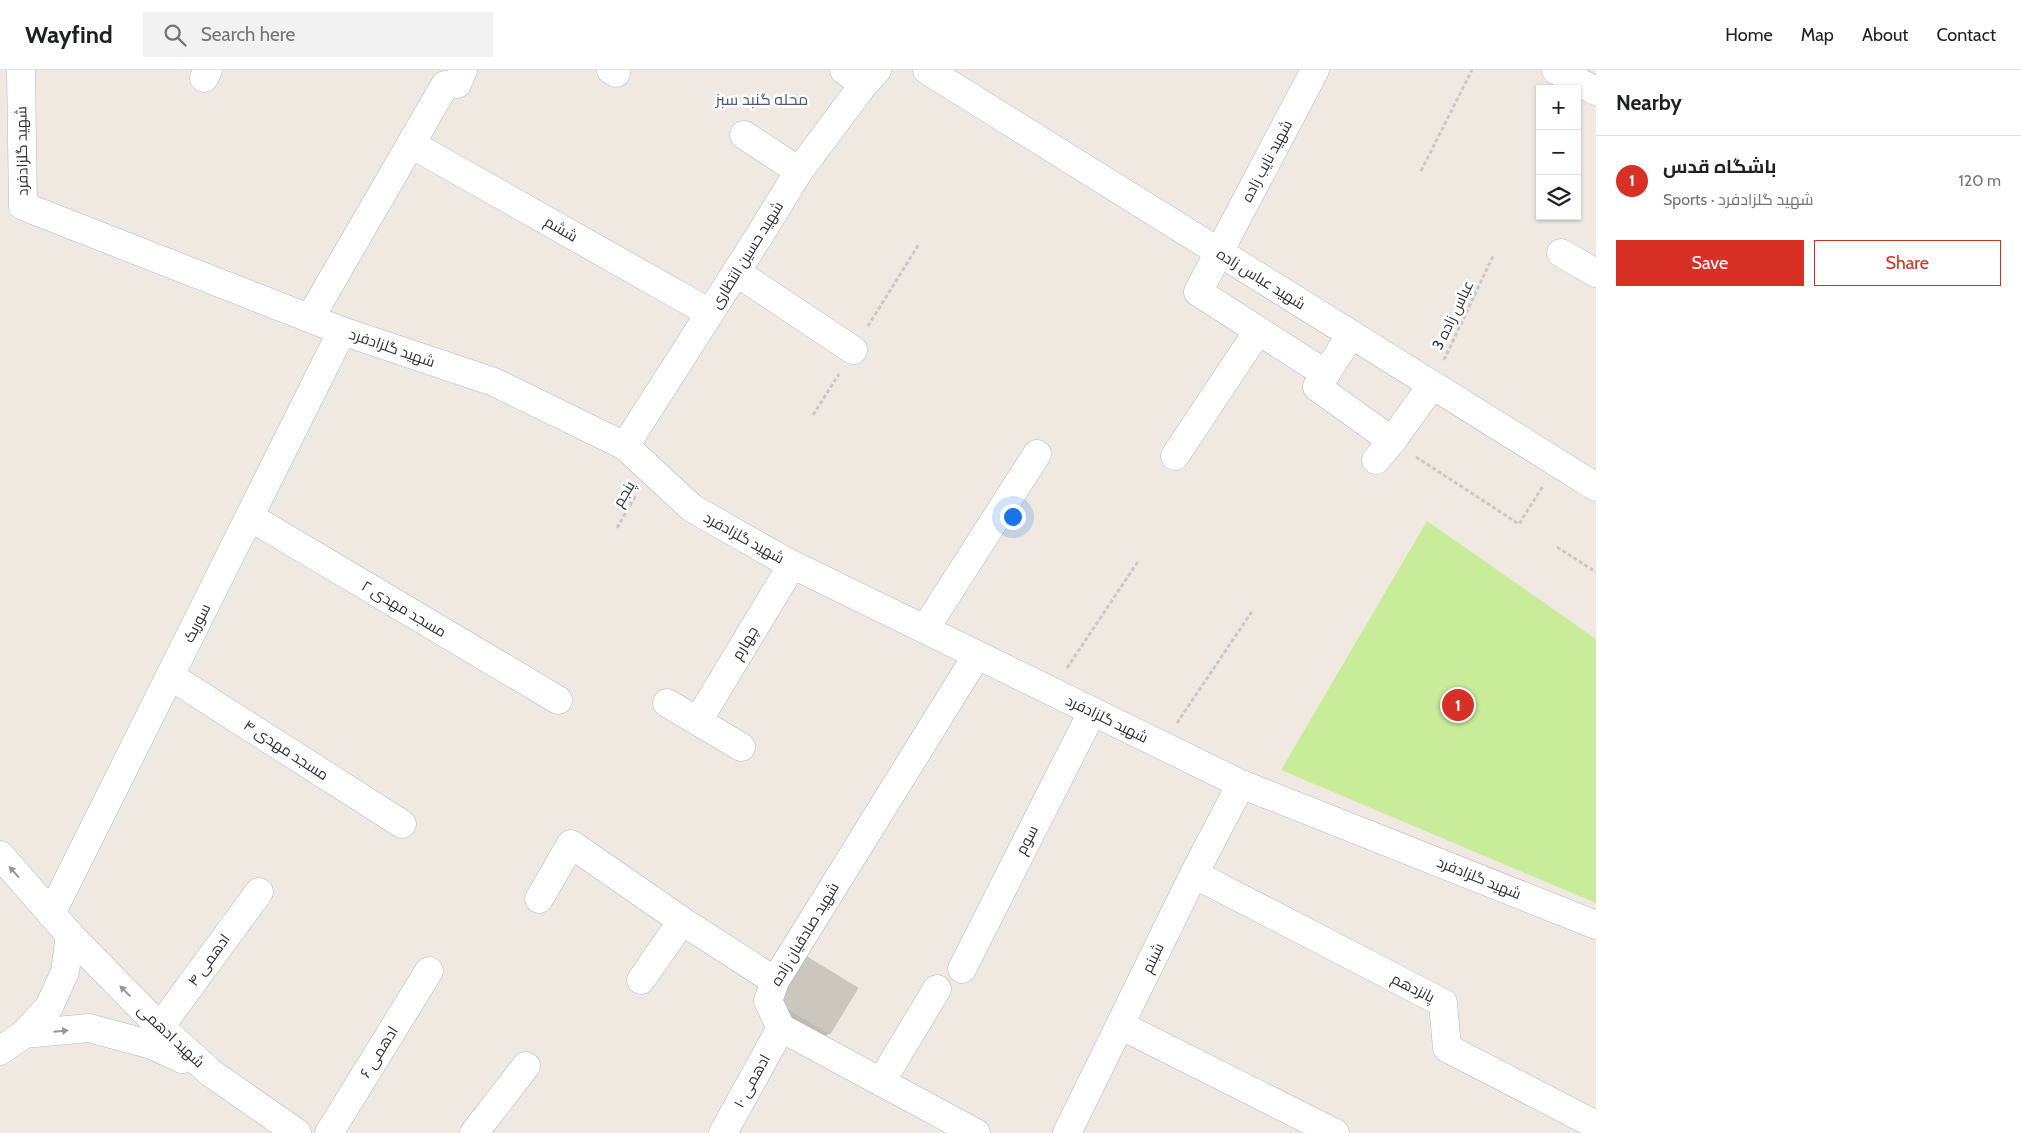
<!DOCTYPE html>
<meta charset="utf-8">
<style>
body{margin:0;font-family:Cabin,Cairo,sans-serif;background:#f2f2f2;color:#202124}
.controls{position:absolute;right:15px;top:15px;display:grid;overflow:hidden;border-radius:0px;box-shadow:0 1px 4px #0004}
.controls button{width:45px;height:45px;display:grid;place-items:center;padding:0;border:0;border-bottom:1px solid #e0e0e0;background:#fff;color:#202124;font:25px sans-serif}
.you{position:absolute;left:1012px;top:446px;width:18px;height:18px;margin:-12px;border:4px solid #fff;border-radius:50%;background:#1a73e8;box-shadow:0 0 0 8px #1a73e833}
.badge{display:grid;place-items:center;width:32px;height:32px;border-radius:50%;background:#d93025;color:#fff;font-size:16px;font-weight:700}
.pin{position:absolute;translate:-50% -50%;border:2px solid #fff;box-shadow:0 1px 5px #0006}
.list{margin:0;padding:0;list-style:none}
h2{display:flex;justify-content:space-between;align-items:center;height:65px;margin:0;padding:0 20px;font-size:21px}
h2 small{font-size:16px;font-weight:400;color:#757577}
.list li{display:grid;grid-template-columns:32px 1fr auto;gap:15px;align-items:center;box-sizing:border-box;height:90px;padding:0 20px;border-top:1px solid #e0e0e0}
.list b{display:block;font-size:19px;white-space:nowrap}
.list p{margin:0;font-size:16px;white-space:nowrap;color:#757577}
.list em{font-size:16px;font-style:normal;color:#757577}
.actions{display:flex;gap:10px;padding:15px 20px}
.actions a{flex:1;padding:11px 0;border:1px solid #d93025;border-radius:0px;text-align:center;font-size:18px;color:#d93025}
.actions .main{background:#d93025;color:#fff}
.icon{flex:none;width:28px;height:28px;fill:none;stroke:currentColor;stroke-width:2;stroke-linecap:round;stroke-linejoin:round}
.map{position:relative;flex:none;width:1596px;height:1063px;overflow:hidden}
header{display:flex;align-items:center;gap:30px;box-sizing:border-box;height:70px;padding:0 25px;background:#fff;border-bottom:1px solid #e0e0e0}
header strong{font-size:24px}
nav{display:flex;gap:28px;margin-inline-start:auto;font-size:18px}
.search{width:350px;height:45px;background:#f2f2f2;display:flex;align-items:center;gap:12px;box-sizing:border-box;padding:0 18px;border-radius:0px;color:#757577;font-size:19px}
main{display:flex}
aside{flex:1;background:#fff}
.map>svg:first-child{display:block}
</style>
<header>
<strong>Wayfind</strong>
<div class="search"><svg class="icon" aria-label="search" viewBox="0 0 24 24"><circle cx="10" cy="10" r="6"/><path d="M15 15l6 6"/></svg>Search here</div>
<nav><a>Home</a><a>Map</a><a>About</a><a>Contact</a></nav>
</header>
<main>
<div class="map">
<svg width="1596" height="1063" viewBox="0 0 1596 1063">
<rect width="100%" height="100%" fill="#efe9e1"/>
<path fill="#c9ec9a" d="M1427 451 1596 569V833L1281 700Z"/>
<path fill="#0003" d="M807 889 829 963 815 977 767 948 794 903Z"/>
<path fill="#cbc7bf" stroke="#cbc5ba" d="M807 887 858 918 830 964 779 934Z"/>
<g fill="none" stroke-linecap="round" stroke-linejoin="round">
<defs>
<g id="minor">
<path d="M21 0 23 136 342 261 494 312 625 376 692 438 783 490 1241 714 1596 855"/>
<path d="M611 0 616 3"/>
<path d="M844 0 864 14"/>
<path d="M927 0 1596 417"/>
<path d="M1315 0 1198 222 1326 304"/>
<path d="M1556 0 1596 21"/>
<path d="M204 8 208 0"/>
<path d="M457 14 463 0"/>
<path d="M744 65 799 101"/>
<path d="M411 74 710 243"/>
<path d="M1561 183 1596 203"/>
<path d="M736 202 853 280"/>
<path d="M310 248 445 15"/>
<path d="M1351 265 1317 317 1392 371"/>
<path d="M625 376 761 163 799 101 864 14 877 0"/>
<path d="M1175 386 1258 261"/>
<path d="M1376 390 1392 371 1432 315"/>
<path d="M250 447 558 630"/>
<path d="M925 559 1037 384"/>
<path d="M170 606 402 754"/>
<path d="M667 633 741 677"/>
<path d="M698 651 792 495"/>
<path d="M0 785 70 865 160 957 211 1003 297 1063"/>
<path d="M1194 804 1443 933 1447 978 1596 1055"/>
<path d="M539 829 571 774 682 851 775 911"/>
<path d="M51 844 342 261"/>
<path d="M962 899 1092 642"/>
<path d="M641 910 682 851"/>
<path d="M1120 955 1335 1063"/>
<path d="M160 957 259 822"/>
<path d="M24 964 49 937 65 902 70 865"/>
<path d="M0 981 24 964 89 958 152 975 182 989"/>
<path d="M881 1012 937 919"/>
<path d="M329 1063 429 901"/>
<path d="M474 1063 526 996"/>
<path d="M723 1063 781 958"/>
<path d="M976 1063 781 958 768 931 775 911 977 585"/>
<path d="M1067 1063 1194 804 1241 714"/>
</g>
</defs>
<use href="#minor" stroke="#b4b7c1" stroke-width="29"/>
<g stroke="#c9c9c9" stroke-width="3" stroke-dasharray="4 2.5" stroke-linecap="butt">
<path d="M1421 101 1472 0"/>
<path d="M868 256 919 174"/>
<path d="M1444 290 1494 184"/>
<path d="M813 345 839 304"/>
<path d="M1416 387 1519 454 1543 416"/>
<path d="M617 458 636 425"/>
<path d="M1557 477 1596 502"/>
<path d="M1067 598 1139 490"/>
<path d="M1177 653 1253 540"/>
</g>
<use href="#minor" stroke="#fff" stroke-width="28"/>
</g>
<defs><path id="oneway-solid" d="M-6-.8H1V-3.2L6.5 0L1 3.2V.8H-6Z" transform="scale(1.25)"/></defs>
<g fill="#969696">
<use href="#oneway-solid" transform="translate(14 802) rotate(-131)"/>
<use href="#oneway-solid" transform="translate(125 921) rotate(-134)"/>
<use href="#oneway-solid" transform="translate(61 961) rotate(-5)"/>
</g>
<g text-anchor="middle" dominant-baseline="central" stroke-width="5" stroke-linejoin="round" paint-order="stroke">
<g font-size="15" fill="#2e2e2e" stroke="#fff">
<text transform="translate(22 81) rotate(-91)">شهید گلزادفرد</text>
<text transform="translate(1267 91) rotate(-62)">شهید نایب زاده</text>
<text transform="translate(561 159) rotate(30)">ششم</text>
<text transform="translate(747 185) rotate(-58)">شهید حسین انتظاری</text>
<text transform="translate(1261 209) rotate(32)">شهید عباس زاده</text>
<text transform="translate(1453 245) rotate(-64)">عباس زاده 3</text>
<text transform="translate(392 278) rotate(19)">شهید گلزادفرد</text>
<text transform="translate(624 424) rotate(-59)">پنجم</text>
<text transform="translate(744 468) rotate(29)">شهید گلزادفرد</text>
<text transform="translate(404 539) rotate(31)">مسجد مهدی ۲</text>
<text transform="translate(197 553) rotate(-63)">سوریک</text>
<text transform="translate(745 573) rotate(-59)">چهارم</text>
<text transform="translate(1107 649) rotate(26)">شهید گلزادفرد</text>
<text transform="translate(286 680) rotate(33)">مسجد مهدی ۴</text>
<text transform="translate(1027 770) rotate(-63)">سوم</text>
<text transform="translate(1479 808) rotate(22)">شهید گلزادفرد</text>
<text transform="translate(805 864) rotate(-59)">شهید صادقیان زاده</text>
<text transform="translate(1153 888) rotate(-64)">شبنم</text>
<text transform="translate(209 890) rotate(-54)">ادهمی ۴</text>
<text transform="translate(1413 918) rotate(27)">پانزدهم</text>
<text transform="translate(171 966) rotate(43)">شهید ادهمی</text>
<text transform="translate(379 982) rotate(-58)">ادهمی ۶</text>
<text transform="translate(752 1011) rotate(-61)">ادهمی ۱۰</text>
</g>
<g font-size="16" fill="#4d5680" stroke="#fff">
<text x="762" y="29">محله گنبد سبز</text>
</g>
</g>
</svg>
<div class="controls">
<button>+</button>
<button>−</button>
<button><svg class="icon" aria-label="layers" viewBox="0 0 24 24"><path d="M12 4l9 5-9 5-9-5zM3 14l9 5 9-5"/></svg></button>
</div>
<div class="you"></div>
<div class="pin badge" style="left:1458px;top:635px">1</div>
</div>
<aside>
<h2>Nearby<small></small></h2>
<ul class="list">
<li><span class="badge">1</span><div><b>باشگاه قدس</b><p>Sports · شهید گلزادفرد</p></div><em>120 m</em></li>
</ul>
<div class="actions"><a class="main">Save</a><a>Share</a></div>
</aside>
</main>
